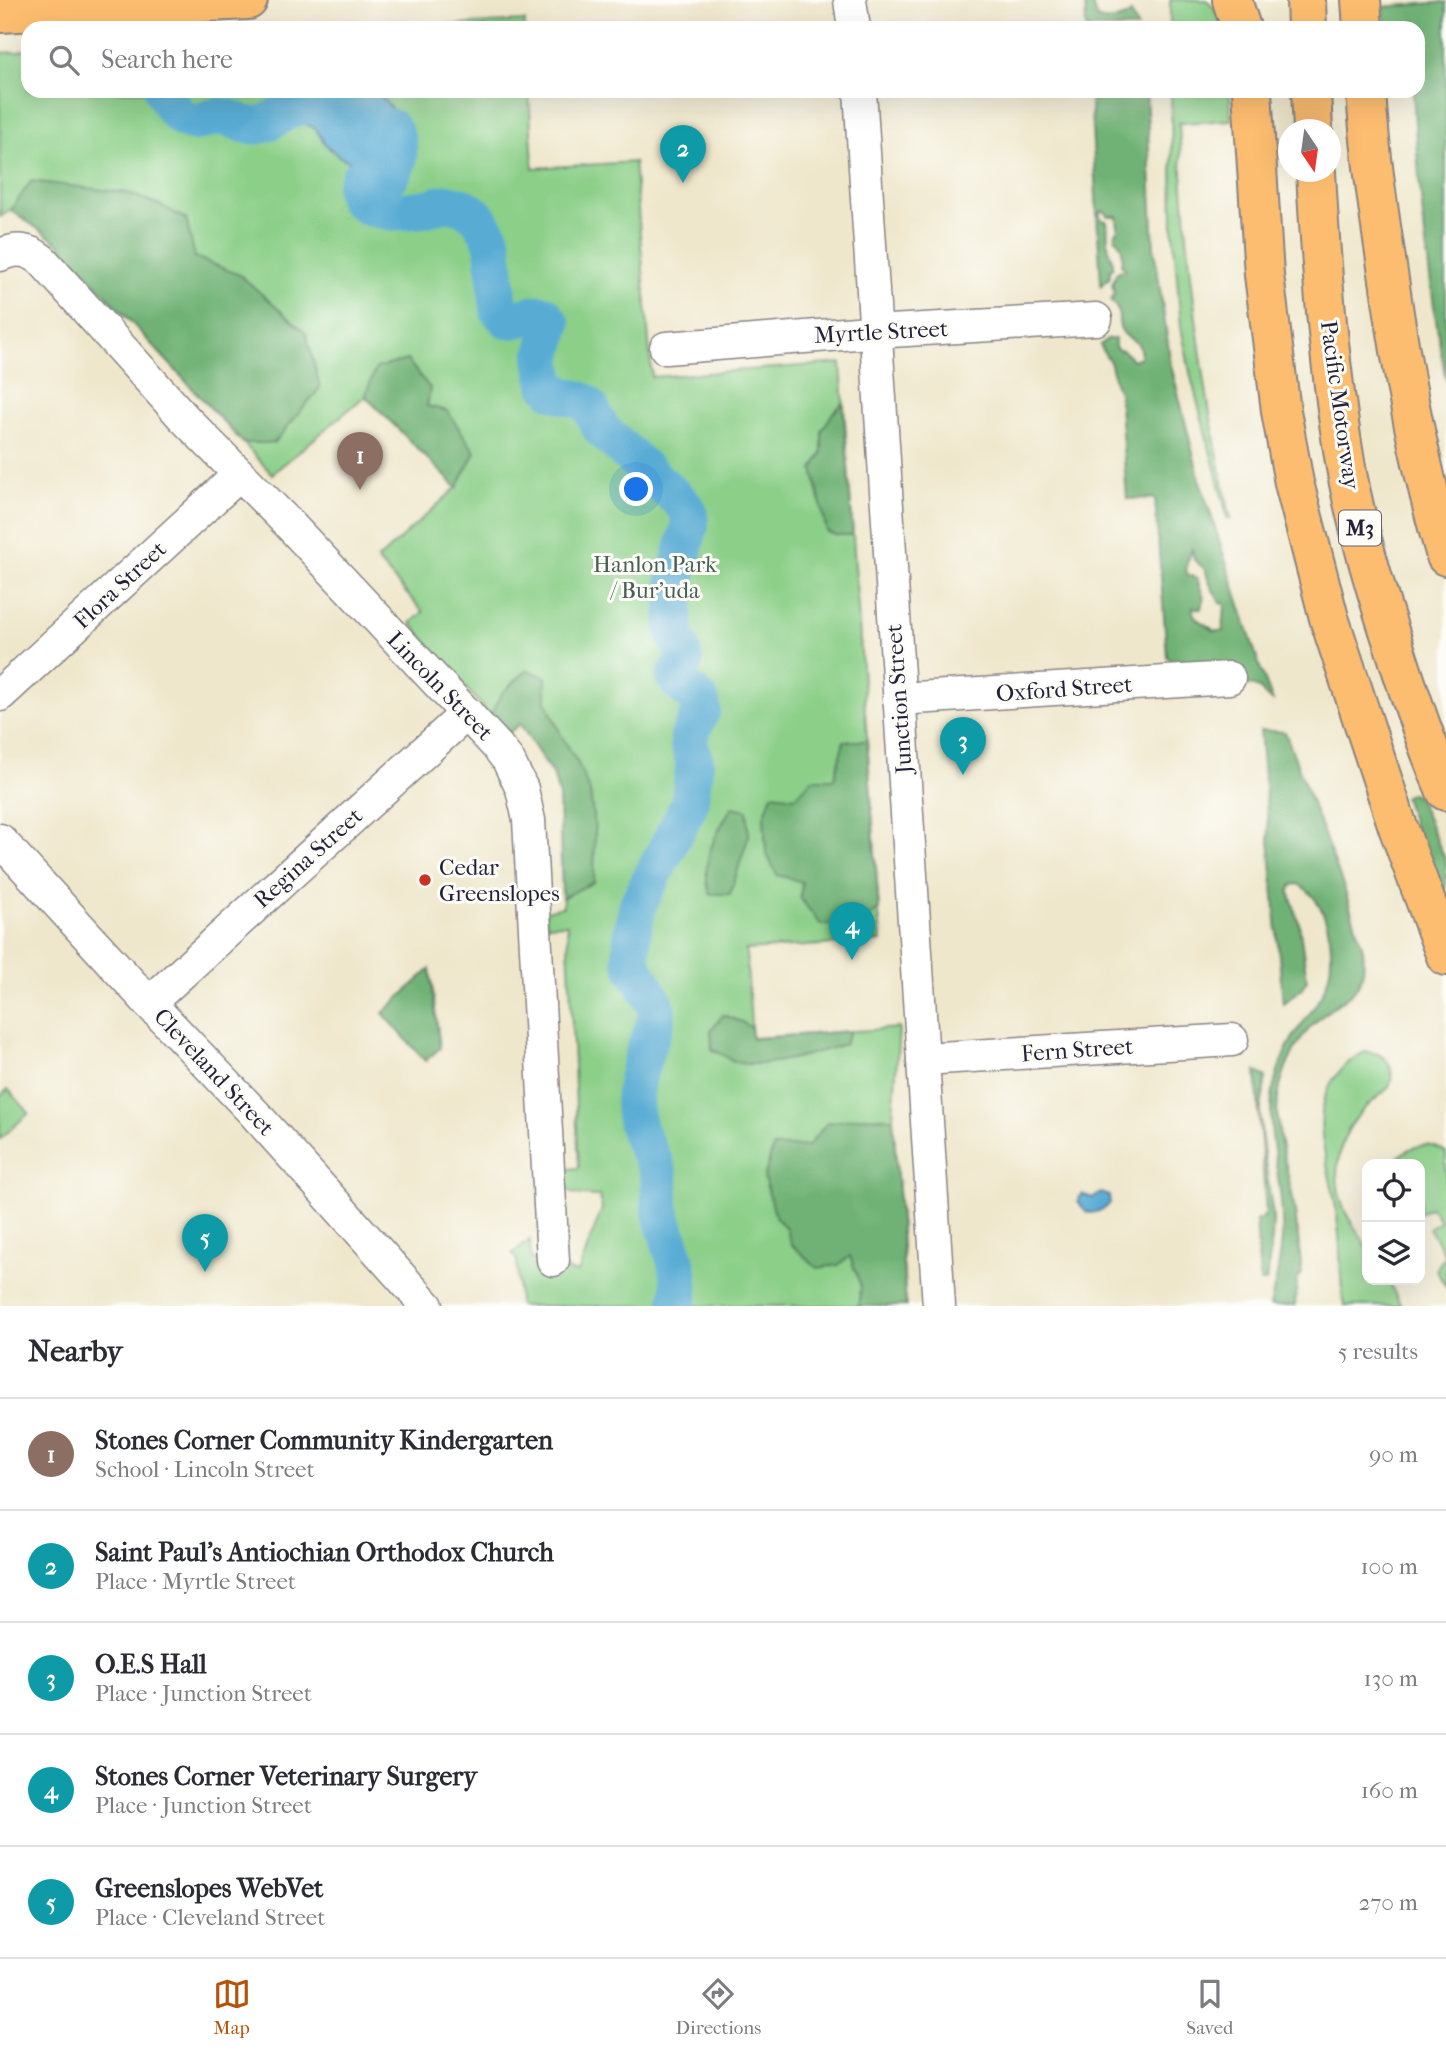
<!DOCTYPE html>
<meta charset="utf-8">
<style>
body{margin:0;font-family:"IM FELL French Canon",serif;background:#f2f2f3;color:#2b2b33}
.controls{position:absolute;right:21px;bottom:21px;display:grid;overflow:hidden;border-radius:14px;box-shadow:0 7px 28px #0002}
.controls button{width:63px;height:63px;display:grid;place-items:center;padding:0;border:0;border-bottom:2px solid #e1e1e2;background:#fff;color:#2b2b33;font:35px sans-serif}
.compass{position:absolute;left:1278px;top:119px;width:63px;height:63px;border-radius:50%;background:#fff;box-shadow:0 7px 28px #0002;rotate:167deg}
.you{position:absolute;left:637px;top:490px;width:24px;height:24px;margin:-18px;border:5px solid #fff;border-radius:50%;background:#1a73e8;box-shadow:0 0 0 10px #1a73e833}
.badge{display:grid;place-items:center;width:46px;height:46px;border-radius:50%;background:#b45309;color:#fff;font-size:23px;font-weight:700}
.pin{position:absolute;translate:-50% -58px;filter:drop-shadow(0 2px 4px #0008)}
.pin::after{content:'';position:absolute;top:37px;width:24px;height:21px;background:inherit;clip-path:polygon(0 0,100% 0,50% 100%)}
.list{margin:0;padding:0;list-style:none}
h2{display:flex;justify-content:space-between;align-items:center;height:91px;margin:0;padding:0 28px;font-size:30px}
h2 small{font-size:23px;font-weight:400;color:#7c7c81}
.list li{display:grid;grid-template-columns:46px 1fr auto;gap:21px;align-items:center;box-sizing:border-box;height:112px;padding:0 28px;border-top:2px solid #e1e1e2}
.list b{display:block;font-size:26px;white-space:nowrap}
.list p{margin:0;font-size:23px;white-space:nowrap;color:#7c7c81}
.list em{font-size:23px;font-style:normal;color:#7c7c81}
.icon{flex:none;width:38px;height:38px;fill:none;stroke:currentColor;stroke-width:2;stroke-linecap:round;stroke-linejoin:round}
.map{position:relative;flex:none;width:1446px;height:1306px;overflow:hidden}
.search{position:absolute;background:#fff;box-shadow:0 7px 28px #0002;left:21px;right:21px;top:21px;height:77px;display:flex;align-items:center;gap:18px;box-sizing:border-box;padding:0 24px;border-radius:21px;color:#7c7c81;font-size:26px}
.sheet{height:651px;background:#fff}
nav{display:flex;justify-content:space-around;align-items:center;box-sizing:border-box;height:98px;border-top:2px solid #e1e1e2;background:#fff;font-size:19px;color:#7c7c81}
nav a{display:grid;justify-items:center;gap:4px}
nav .on{color:#b45309}
.map>svg:first-child{display:block}
</style>
<div class="map">
<svg width="1446" height="1306" viewBox="0 0 1446 1306">
<rect width="100%" height="100%" fill="#fdfcf7"/>
<filter id="ink" filterUnits="userSpaceOnUse"><feTurbulence type="fractalNoise" baseFrequency=".0143" numOctaves="2"/><feDisplacementMap in="SourceGraphic" scale="14" xChannelSelector="R" yChannelSelector="G"/><feConvolveMatrix kernelMatrix="1 2 1 2 8 2 1 2 1" color-interpolation-filters="sRGB"/></filter>
<filter id="wash" filterUnits="userSpaceOnUse"><feTurbulence type="fractalNoise" baseFrequency=".00686" numOctaves="4" result="noise"/><feDisplacementMap in="SourceGraphic" scale="28" xChannelSelector="R" yChannelSelector="G"/><feGaussianBlur stdDeviation="1.57" result="paint"/><feColorMatrix in="noise" values="0 0 0 0 0 0 0 0 0 0 0 0 0 0 0 0 0 1.4 0 .05"/><feComposite in="paint" operator="in"/></filter>
<g filter="url(#wash)">
<rect width="100%" height="100%" fill="#efe7cc"/>
<g fill="#8bcf88" stroke="#567862" stroke-width="2">
<path d="M1170 0H1207L1214 8 1225 28H1170Z"/>
<path d="M525 21V28H398Z"/>
<path d="M28 48V91H529L533 168 634 162 652 377 841 363 881 941 746 950 752 1038 899 1028 893 1118 906 1306H519L517 1260 512 1254 530 1240 531 1259 578 1273 602 1209 600 1196C579 1196 561 1195 559 1170L579 1168 567 924 547 925 545 911 563 907 559 796 554 777 520 724 506 735 411 623 423 612 377 560 457 487 365 396 272 474 57 242 11 210 0 217V53L18 52Z"/>
<path d="M1171 91H1230L1231 120 1179 123C1186 257 1201 389 1231 519H1228L1191 377 1181 327 1173 229Z"/>
<path d="M1365 1052C1386 1052 1397 1067 1389 1087 1379 1097 1366 1105 1357 1117 1336 1142 1332 1179 1344 1209 1350 1223 1361 1234 1366 1247 1370 1256 1367 1270 1367 1280H1388L1401 1306H1345C1340 1289 1341 1270 1340 1253 1340 1240 1338 1228 1337 1215 1332 1170 1307 1122 1333 1080 1341 1068 1352 1058 1365 1052Z"/>
<path d="M8 1089 29 1113 0 1139V1097Z"/>
<path d="M1428 1145 1438 1148 1446 1153V1287L1436 1270 1445 1255 1429 1228 1440 1221 1431 1207 1420 1213V1164H1393C1402 1151 1412 1146 1428 1145Z"/>
</g>
<g fill="#70b274" stroke="#496a58" stroke-width="2" fill-rule="evenodd">
<path d="M1085 0H1090C1094 6 1094 13 1098 19 1108 22 1124 20 1131 13L1138 28H1086Z"/>
<path d="M1446 2V381C1429 285 1418 188 1413 91H1418V28H1389L1383 16V7Z"/>
<path d="M1090 91H1146L1154 247 1171 365 1200 481 1261 670 1273 701C1259 696 1266 685 1245 685L1238 676 1194 677 1167 657 1155 498 1127 499 1119 392C1113 382 1114 372 1110 362 1107 355 1102 353 1100 345L1107 339H1115V347L1118 350 1124 351 1133 360 1140 357C1143 338 1129 343 1122 331 1115 319 1124 313 1111 301L1114 293 1112 284 1117 272 1125 269 1121 264C1125 255 1121 243 1115 238V233L1118 230 1117 216H1108L1106 212 1102 211 1099 214 1102 220 1107 221C1108 229 1107 244 1109 251 1111 258 1114 261 1113 268L1110 270V277L1101 286ZM1192 549 1194 560 1205 569 1209 582 1220 603 1225 604 1223 631H1214C1206 622 1192 622 1193 607L1201 609 1204 598 1197 578 1187 575 1186 566Z"/>
<path d="M31 181 127 193 160 205 186 219 195 257 240 275 306 333 320 388 274 443H243L57 242 11 210Z"/>
<path d="M407 360 430 388 427 406 447 411 475 452 457 488 365 396 376 368Z"/>
<path d="M843 403 853 535H835L827 532 813 469 822 453V430L833 413Z"/>
<path d="M527 670 546 677V701L561 735 579 765 590 792 595 830 594 882 562 898 559 796 554 777 520 724 506 735 490 717 501 694Z"/>
<path d="M1260 730 1285 732 1344 888 1363 949C1368 993 1348 993 1322 1016 1308 1028 1297 1043 1290 1059 1265 1108 1283 1145 1292 1194 1297 1221 1299 1247 1302 1274L1297 1279 1295 1306H1270C1277 1276 1284 1247 1282 1216 1281 1170 1262 1124 1276 1078 1280 1064 1285 1051 1292 1039 1309 1012 1331 992 1331 958 1332 931 1323 898 1298 884L1292 885 1289 891 1299 923 1307 980 1301 989 1283 1004Z"/>
<path d="M844 741H867L879 910 860 923 821 925 800 898 802 882 777 875 766 853 764 817 772 794 796 797 812 779H834Z"/>
<path d="M1411 793 1417 795 1446 861V922L1404 797Z"/>
<path d="M732 807 747 810 749 835 730 894H710C699 862 716 833 732 807Z"/>
<path d="M430 969 440 1048 425 1061 383 1013Z"/>
<path d="M723 1015 742 1022 751 1028 752 1039 850 1031 845 1044C819 1052 763 1070 736 1062 728 1059 720 1053 712 1049L711 1030Z"/>
<path d="M1256 1071 1266 1077 1260 1114 1261 1133 1273 1216 1272 1240 1266 1282H1260L1256 1220 1261 1219 1266 1213Z"/>
<path d="M863 1117 893 1118 906 1306H858L861 1287 850 1256 838 1265 817 1268 791 1244 786 1228 776 1218 764 1178 773 1147 808 1146 827 1123Z"/>
</g>
<g fill="#59acd4" stroke="#3e6788" stroke-width="2">
<path d="M356 91H373L380 95 400 119 405 143 404 154 401 168 391 175 380 162 354 163 338 156 326 145 315 128 292 118 276 123H265C274 115 285 106 297 102 305 100 312 103 319 102 333 101 344 97 356 91Z"/>
<path d="M1100 1193 1109 1196 1110 1203C1106 1209 1093 1215 1086 1212L1078 1202 1079 1197 1082 1194 1093 1198Z"/>
</g>
<g fill="none" stroke-linecap="round" stroke-linejoin="round">
<g stroke="#59acd4" stroke-width="38">
<path d="M163 91C169 102 176 116 188 121 199 125 209 116 220 117 237 117 245 130 263 124 281 118 294 102 314 106"/>
<path d="M391 128C401 142 401 161 391 175 381 177 370 173 360 177L355 188 356 194 358 199 368 207 392 212 422 209 448 203 466 208 478 217 489 234 493 245 499 310 508 320C521 320 532 312 544 314L552 325 543 358 547 384 555 392 585 402 591 409 601 429 679 500 688 511 690 524 675 581 674 632 682 650 684 662 675 676 678 682 700 700 702 709 689 736V745L695 762 689 805 638 904 632 934 631 958 634 968 656 1005C659 1023 650 1035 645 1051 638 1073 631 1097 636 1120 639 1138 650 1152 657 1169 662 1182 658 1198 661 1212 668 1244 686 1273 677 1306"/>
</g>
</g>
</g>
<g filter="url(#ink)">
<g fill="none" stroke-linecap="round" stroke-linejoin="round">
<defs>
<g id="minor">
<path d="M850 0 854 28"/>
<path d="M860 91 939 1306"/>
<path d="M0 255C17 248 28 249 42 260L184 418 289 524 497 746 508 760 522 789 529 820 553 1260"/>
<path d="M666 348 856 333 1096 319"/>
<path d="M0 695 239 475"/>
<path d="M899 699 1229 678"/>
<path d="M0 840 149 1003 254 1113 427 1306"/>
<path d="M149 1003 467 713"/>
<path d="M923 1059 1232 1040"/>
</g>
<path id="major" d="M0 13 248 0"/>
<g id="highway">
<path d="M1232 0 1241 28"/>
<path d="M1306 0 1307 28"/>
<path d="M1361 0 1363 28"/>
<path d="M1252 91 1264 275 1281 411 1294 483 1329 618 1398 827 1446 956"/>
<path d="M1311 91 1313 130"/>
<path d="M1366 91C1370 157 1380 221 1390 286 1403 377 1420 468 1446 556"/>
<path d="M1316 172C1321 268 1329 366 1345 462 1356 526 1375 589 1396 652 1411 699 1427 746 1446 791"/>
</g>
</defs>
<use href="#minor" stroke="#888484" stroke-width="35"/>
<use href="#major" stroke="#888484" stroke-width="42"/>
<use href="#highway" stroke="#888484" stroke-width="42"/>
<use href="#minor" stroke="#fff" stroke-width="32"/>
<use href="#major" stroke="#fcbd6f" stroke-width="38"/>
<use href="#highway" stroke="#fcbd6f" stroke-width="38"/>
</g>
</g>
<circle fill="#c8321e" stroke="#fdfcf7" stroke-width="2.5" cx="425" cy="880" r="7"/>
<g text-anchor="middle" dominant-baseline="central" stroke-width="6" stroke-linejoin="round" paint-order="stroke">
<rect fill="#fdfcf7" stroke="#646373" stroke-width="2" x="1339" y="510.5" width="42" height="35" rx="5"/>
<g font-size="21" font-weight="bold" fill="#22223b">
<text x="1360" y="528">M3</text>
</g>
<g font-size="23" fill="#22223b" stroke="#fdfcf7">
<text transform="translate(881 332) rotate(-3)">Myrtle Street</text>
<text transform="translate(1340 405) rotate(82)">Pacific Motorway</text>
<text transform="translate(120 585) rotate(-43)">Flora Street</text>
<text transform="translate(440 686) rotate(46)">Lincoln Street</text>
<text transform="translate(1064 689) rotate(-4)">Oxford Street</text>
<text transform="translate(899 699) rotate(-94)">Junction Street</text>
<text transform="translate(308 858) rotate(-42)">Regina Street</text>
<text transform="translate(1077 1050) rotate(-4)">Fern Street</text>
<text transform="translate(214 1072) rotate(47)">Cleveland Street</text>
</g>
<g font-size="23" fill="#475f56" stroke="#fdfcf7">
<text x="655" y="564">Hanlon Park<tspan x="655" dy="26">/ Bur'uda</tspan></text>
</g>
<g font-size="23" fill="#22223b" stroke="#fdfcf7" text-anchor="start">
<text x="439" y="867">Cedar<tspan x="439" dy="26">Greenslopes</tspan></text>
</g>
</g>
</svg>
<div class="controls">
<button><svg class="icon" aria-label="locate" viewBox="0 0 24 24"><circle cx="12" cy="12" r="6"/><path d="M12 2v4M12 18v4M2 12h4M18 12h4"/></svg></button>
<button><svg class="icon" aria-label="layers" viewBox="0 0 24 24"><path d="M12 4l9 5-9 5-9-5zM3 14l9 5 9-5"/></svg></button>
</div>
<svg class="compass" viewBox="-18 -18 36 36"><path d="M0-13l5 13h-10z" fill="#e53935"/><path d="M0 13l5-13h-10z" fill="#7c7c81"/></svg>
<div class="you"></div>
<div class="pin badge" style="left:360px;top:490px;background:#8d6e63">1</div>
<div class="pin badge" style="left:683px;top:183px;background:#0f9aa8">2</div>
<div class="pin badge" style="left:963px;top:775px;background:#0f9aa8">3</div>
<div class="pin badge" style="left:852px;top:960px;background:#0f9aa8">4</div>
<div class="pin badge" style="left:205px;top:1272px;background:#0f9aa8">5</div>
<div class="search"><svg class="icon" aria-label="search" viewBox="0 0 24 24"><circle cx="10" cy="10" r="6"/><path d="M15 15l6 6"/></svg>Search here</div>
</div>
<section class="sheet">
<h2>Nearby<small>5 results</small></h2>
<ul class="list">
<li><span class="badge" style="background:#8d6e63">1</span><div><b>Stones Corner Community Kindergarten</b><p>School · Lincoln Street</p></div><em>90 m</em></li>
<li><span class="badge" style="background:#0f9aa8">2</span><div><b>Saint Paul's Antiochian Orthodox Church</b><p>Place · Myrtle Street</p></div><em>100 m</em></li>
<li><span class="badge" style="background:#0f9aa8">3</span><div><b>O.E.S Hall</b><p>Place · Junction Street</p></div><em>130 m</em></li>
<li><span class="badge" style="background:#0f9aa8">4</span><div><b>Stones Corner Veterinary Surgery</b><p>Place · Junction Street</p></div><em>160 m</em></li>
<li><span class="badge" style="background:#0f9aa8">5</span><div><b>Greenslopes WebVet</b><p>Place · Cleveland Street</p></div><em>270 m</em></li>
</ul>
</section>
<nav>
<a class="on"><svg class="icon" aria-label="map" viewBox="0 0 24 24"><path d="M3 6l6-2 6 2 6-2v14l-6 2-6-2-6 2zM9 4v14M15 6v14"/></svg>Map</a>
<a><svg class="icon" aria-label="directions" viewBox="0 0 24 24"><path d="M12 3l9 9-9 9-9-9zM9 14v-3h6M13 9l2 2-2 2"/></svg>Directions</a>
<a><svg class="icon" aria-label="saved" viewBox="0 0 24 24"><path d="M7 4h10v16l-5-4-5 4z"/></svg>Saved</a>
</nav>
